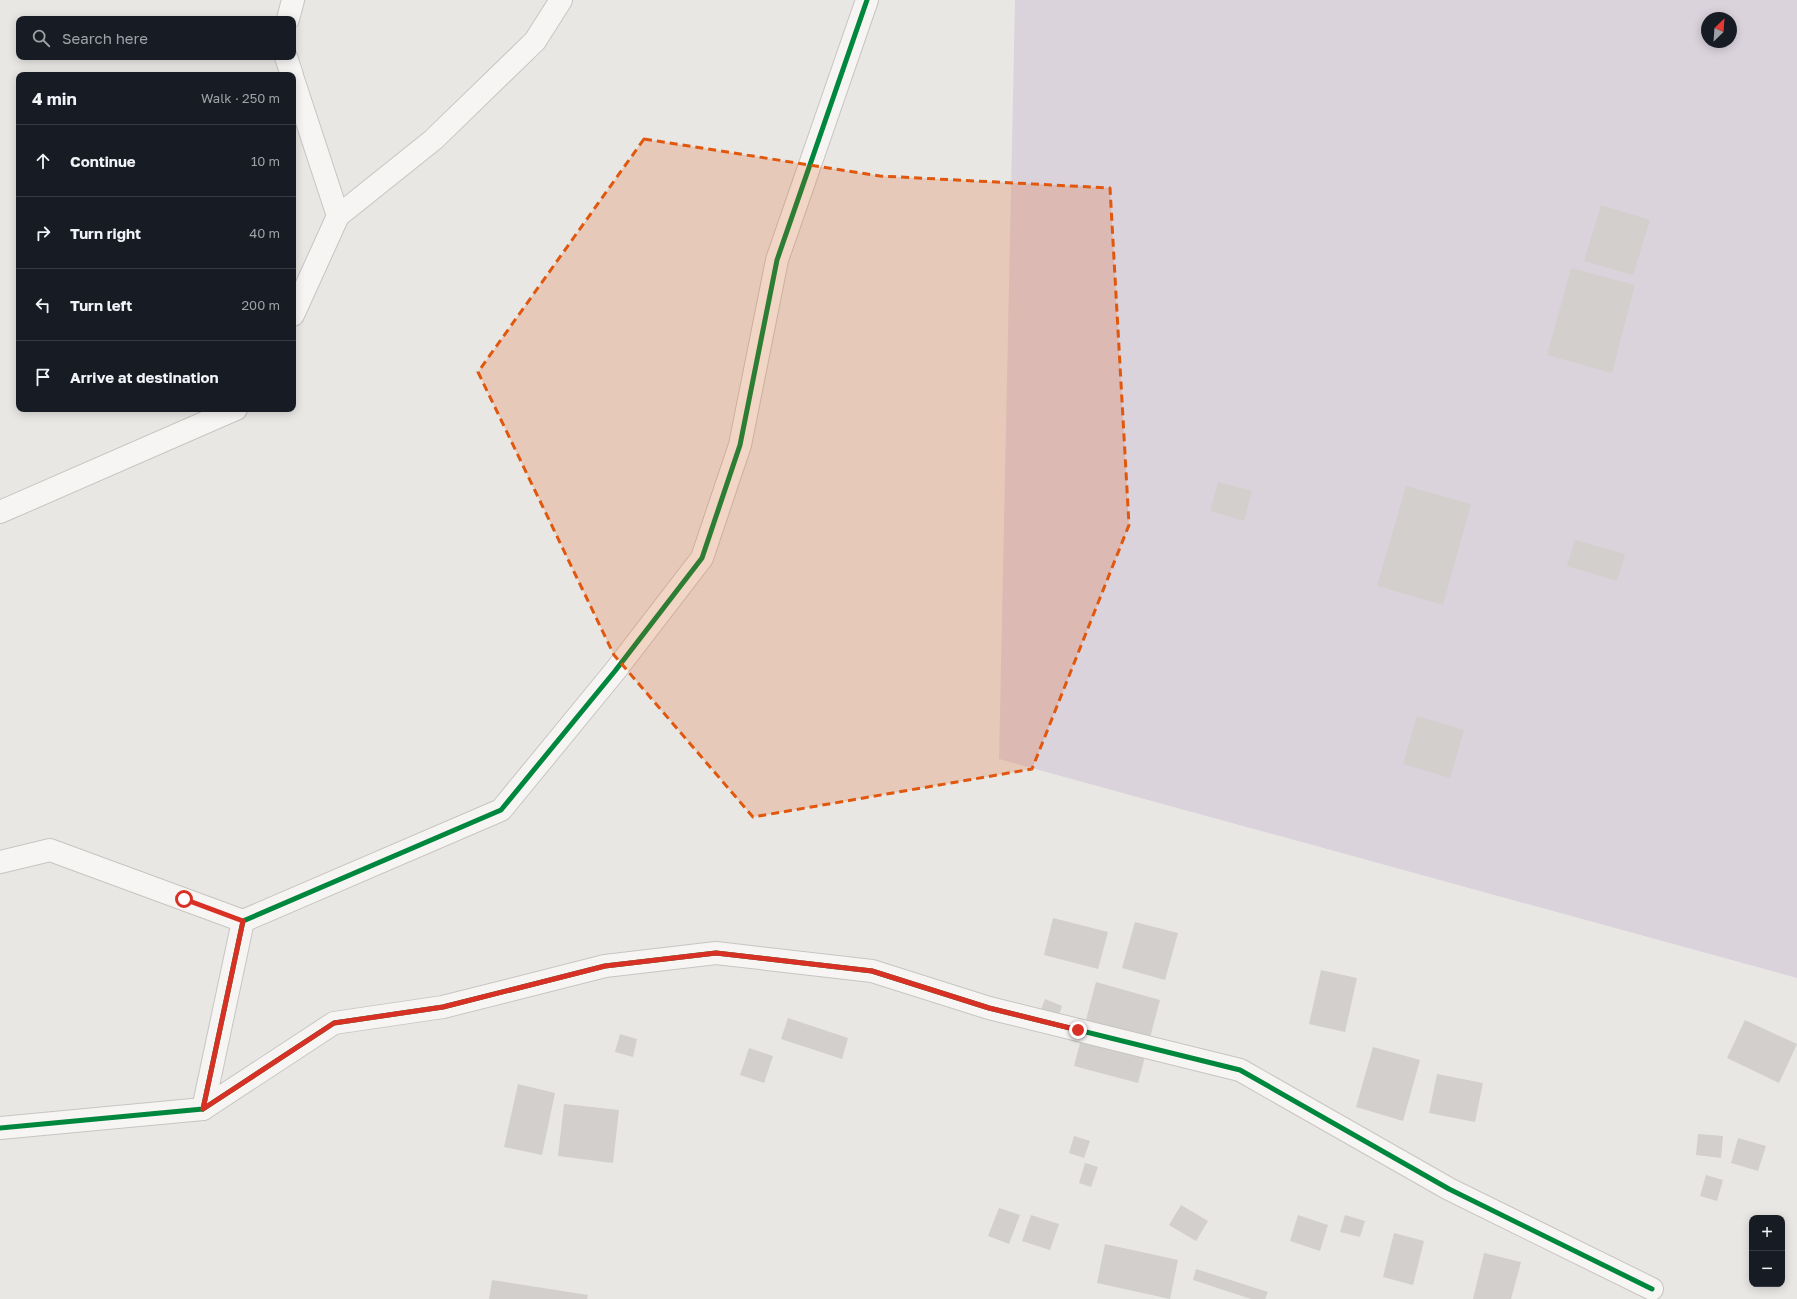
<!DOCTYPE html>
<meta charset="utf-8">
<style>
body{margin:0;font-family:"Golos Text",sans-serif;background:#20242c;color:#f1f3f6}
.controls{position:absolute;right:12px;bottom:12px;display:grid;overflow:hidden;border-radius:8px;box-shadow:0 2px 10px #0003}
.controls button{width:36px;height:36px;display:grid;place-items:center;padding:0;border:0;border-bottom:1px solid #363941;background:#171b24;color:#f1f3f6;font:20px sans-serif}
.compass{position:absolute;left:1701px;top:12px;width:36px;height:36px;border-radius:50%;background:#171b24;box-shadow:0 2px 10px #0003;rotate:25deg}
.stop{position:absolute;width:12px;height:12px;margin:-9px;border:3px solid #d93025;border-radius:50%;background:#fff}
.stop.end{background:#d93025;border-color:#fff;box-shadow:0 1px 4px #0008}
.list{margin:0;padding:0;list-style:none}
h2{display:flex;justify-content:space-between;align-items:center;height:52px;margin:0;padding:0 16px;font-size:17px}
h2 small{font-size:13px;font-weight:400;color:#9ea1a6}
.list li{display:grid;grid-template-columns:26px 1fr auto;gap:12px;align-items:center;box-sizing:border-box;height:72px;padding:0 16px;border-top:1px solid #363941}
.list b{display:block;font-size:15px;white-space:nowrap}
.list em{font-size:13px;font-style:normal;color:#9ea1a6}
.icon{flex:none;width:22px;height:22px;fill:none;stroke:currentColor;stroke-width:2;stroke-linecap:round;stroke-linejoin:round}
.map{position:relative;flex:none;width:1797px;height:1299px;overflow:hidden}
.search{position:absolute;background:#171b24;box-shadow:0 2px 10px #0003;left:16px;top:16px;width:280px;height:44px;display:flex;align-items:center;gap:10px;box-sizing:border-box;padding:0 14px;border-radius:8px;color:#9ea1a6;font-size:15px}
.panel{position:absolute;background:#171b24;box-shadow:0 2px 10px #0003;left:16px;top:72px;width:280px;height:340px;border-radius:8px}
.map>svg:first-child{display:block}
</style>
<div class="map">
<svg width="1797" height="1299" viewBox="0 0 1797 1299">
<rect width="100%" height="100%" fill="#e9e7e4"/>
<path fill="#dbd3dc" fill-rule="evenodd" d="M1015 0H1797V978L999 759ZM1707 18H1731V42H1707Z"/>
<g fill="#d2cfcc">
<path d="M1601 205 1650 220 1633 275 1584 261Z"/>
<path d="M1571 268 1635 285 1612 373 1547 355Z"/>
<path d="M1218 482 1252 491 1244 521 1210 511Z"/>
<path d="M1406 486 1471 504 1443 605 1377 586Z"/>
<path d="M1575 540 1625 554 1617 581 1567 566Z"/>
<path d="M1417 716 1464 730 1450 778 1403 764Z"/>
<path d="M1053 918 1108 932 1098 969 1044 955Z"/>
<path d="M1135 922 1178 933 1165 980 1122 968Z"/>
<path d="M1321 970 1357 978 1345 1032 1309 1024Z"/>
<path d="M1096 982 1160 1000 1138 1083 1074 1066Z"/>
<path d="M1045 999 1062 1006 1053 1032 1035 1025Z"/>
<path d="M788 1018 848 1038 842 1059 781 1039Z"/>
<path d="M1745 1020 1797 1044 1779 1083 1727 1058Z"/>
<path d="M620 1034 637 1039 633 1057 615 1052Z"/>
<path d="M1373 1047 1420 1060 1403 1121 1356 1107Z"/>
<path d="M749 1048 773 1056 764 1083 740 1075Z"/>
<path d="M1437 1074 1483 1083 1475 1122 1429 1113Z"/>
<path d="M518 1084 555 1093 542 1155 504 1147Z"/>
<path d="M564 1104 619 1110 613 1163 558 1156Z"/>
<path d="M1698 1134 1723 1136 1721 1158 1696 1155Z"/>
<path d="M1074 1136 1090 1141 1084 1158 1069 1153Z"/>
<path d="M1738 1138 1766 1146 1758 1171 1731 1163Z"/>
<path d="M1085 1163 1098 1167 1091 1187 1079 1183Z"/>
<path d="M1706 1175 1723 1180 1717 1201 1700 1196Z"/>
<path d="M1181 1205 1208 1221 1196 1241 1169 1225Z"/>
<path d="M999 1208 1020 1215 1009 1244 988 1236Z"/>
<path d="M1031 1215 1059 1224 1050 1250 1022 1241Z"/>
<path d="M1298 1215 1328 1225 1320 1251 1290 1241Z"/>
<path d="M1345 1215 1365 1221 1360 1237 1340 1232Z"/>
<path d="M1394 1233 1424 1241 1413 1285 1383 1277Z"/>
<path d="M1105 1244 1178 1260 1170 1299 1097 1283Z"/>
<path d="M1484 1253 1521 1262 1511 1299H1473Z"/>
<path d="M1196 1269 1268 1292 1265 1299H1251L1193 1280Z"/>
<path d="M492 1280 588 1295 587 1299H489Z"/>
</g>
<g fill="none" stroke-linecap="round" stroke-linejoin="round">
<defs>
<g id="minor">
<path d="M288 19 293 0"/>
<path d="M286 57 292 75"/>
<path d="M293 79 338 216"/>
<path d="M293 315 338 216 433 140 535 41 561 0"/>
<path d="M0 512 236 409"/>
<path d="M0 862 50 850 243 921"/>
<path d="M203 1109 334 1023 443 1007 605 966 716 953 872 971 989 1008 1240 1070 1449 1189 1652 1289"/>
<path d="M0 1128 203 1109 243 921 501 810 615 671 702 558 740 445 777 260 867 0"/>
</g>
</defs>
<use href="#minor" stroke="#c7c5c2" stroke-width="24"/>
<use href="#minor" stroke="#f6f5f3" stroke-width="22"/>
<defs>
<g id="cycleway">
<path d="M203 1109 334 1023 443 1007 605 966 716 953 872 971 989 1008 1240 1070 1449 1189 1652 1289"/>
<path d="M0 1128 203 1109 243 921 501 810 615 671 702 558 740 445 777 260 867 0"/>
</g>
</defs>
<use href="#cycleway" stroke="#f8f5f2" stroke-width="8"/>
<use href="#cycleway" stroke="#00873e" stroke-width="5"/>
</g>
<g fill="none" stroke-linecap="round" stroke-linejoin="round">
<path stroke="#d93025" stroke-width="5" d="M184 899 243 921 203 1109 334 1023 443 1007 605 966 716 953 872 971 989 1008 1078 1030"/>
</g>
<path fill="#e0570d" fill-opacity="0.2" stroke="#e0570d" stroke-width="3" stroke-dasharray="8 5" stroke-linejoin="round" d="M644 139 880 176 1110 188 1129 525 1032 769 753 817 614 655 478 372Z"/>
</svg>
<div class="controls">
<button>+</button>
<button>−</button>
</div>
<svg class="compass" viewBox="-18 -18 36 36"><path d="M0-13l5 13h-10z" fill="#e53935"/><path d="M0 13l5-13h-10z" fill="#9ea1a6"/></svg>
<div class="stop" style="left:184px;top:899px"></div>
<div class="stop end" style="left:1078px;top:1030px"></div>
<div class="search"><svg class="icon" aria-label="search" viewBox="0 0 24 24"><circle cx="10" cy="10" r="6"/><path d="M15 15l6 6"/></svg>Search here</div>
<section class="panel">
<h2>4 min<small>Walk · 250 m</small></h2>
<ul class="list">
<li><svg class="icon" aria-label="ahead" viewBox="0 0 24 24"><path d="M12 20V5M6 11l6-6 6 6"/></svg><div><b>Continue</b></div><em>10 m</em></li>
<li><svg class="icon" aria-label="right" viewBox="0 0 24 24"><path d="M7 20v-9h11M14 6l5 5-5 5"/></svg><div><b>Turn right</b></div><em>40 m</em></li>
<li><svg class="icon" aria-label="left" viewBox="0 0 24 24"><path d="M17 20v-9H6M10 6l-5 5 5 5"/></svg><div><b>Turn left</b></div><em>200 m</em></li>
<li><svg class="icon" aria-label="arrive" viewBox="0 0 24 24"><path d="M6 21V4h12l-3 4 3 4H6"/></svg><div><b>Arrive at destination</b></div></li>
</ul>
</section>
</div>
